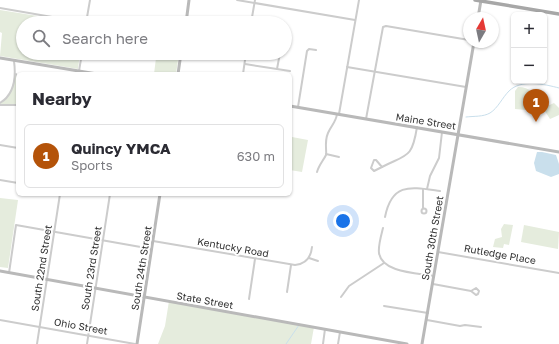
<!DOCTYPE html>
<meta charset="utf-8">
<style>
body{margin:0;font-family:"Golos Text",sans-serif;background:#f7f7f7;color:#2b2b33}
.controls{position:absolute;right:12px;top:12px;display:grid;overflow:hidden;border-radius:6px;box-shadow:0 1px 3px #0004}
.controls button{width:36px;height:36px;display:grid;place-items:center;padding:0;border:0;border-bottom:1px solid #e1e1e2;background:#fff;color:#2b2b33;font:20px sans-serif}
.compass{position:absolute;left:463px;top:12px;width:36px;height:36px;border-radius:50%;background:#fff;box-shadow:0 1px 3px #0004;rotate:9deg}
.you{position:absolute;left:343px;top:221px;width:14px;height:14px;margin:-10px;border:3px solid #fff;border-radius:50%;background:#1a73e8;box-shadow:0 0 0 6px #1a73e833}
.badge{display:grid;place-items:center;width:26px;height:26px;border-radius:50%;background:#b45309;color:#fff;font-size:13px;font-weight:700}
.pin{position:absolute;translate:-50% -33px;filter:drop-shadow(0 1px 2px #0008)}
.pin::after{content:'';position:absolute;top:21px;width:14px;height:12px;background:inherit;clip-path:polygon(0 0,100% 0,50% 100%)}
.list{margin:0;padding:0;list-style:none}
h2{display:flex;justify-content:space-between;align-items:center;height:52px;margin:0;padding:0 16px;font-size:17px}
h2 small{font-size:13px;font-weight:400;color:#7c7c81}
.list li{display:grid;grid-template-columns:26px 1fr auto;gap:12px;align-items:center;box-sizing:border-box;height:64px;margin:0 8px 8px;padding:0 8px;border:1px solid #e1e1e2;border-radius:6px}
.list b{display:block;font-size:15px;white-space:nowrap}
.list p{margin:0;font-size:13px;white-space:nowrap;color:#7c7c81}
.list em{font-size:13px;font-style:normal;color:#7c7c81}
.icon{flex:none;width:22px;height:22px;fill:none;stroke:currentColor;stroke-width:2;stroke-linecap:round;stroke-linejoin:round}
.map{position:relative;flex:none;width:559px;height:344px;overflow:hidden}
.search{position:absolute;background:#fff;box-shadow:0 1px 3px #0004;left:16px;top:16px;width:276px;height:44px;display:flex;align-items:center;gap:10px;box-sizing:border-box;padding:0 14px;border-radius:22px;color:#7c7c81;font-size:15px}
.panel{position:absolute;background:#fff;box-shadow:0 1px 3px #0004;left:16px;top:72px;width:276px;height:124px;border-radius:6px}
.map>svg:first-child{display:block}
</style>
<div class="map">
<svg width="559" height="344" viewBox="0 0 559 344">
<rect width="100%" height="100%" fill="#fff"/>
<g fill="#e5ecdd">
<path d="M0 10 81 23H23V53H80L78 69 0 56 2 33 0 32Z"/>
<path d="M155 53H179L176 74H154L156 58 154 57Z"/>
<path d="M15 73 18 81V105L0 104C12 93 12 89 15 73Z"/>
<path d="M518 87C530 87 536 94 539 105L537 111 515 109V91Z"/>
<path d="M554 103 559 108V115L550 119 543 108Z"/>
<path d="M292 137 308 140 302 172 290 170V139H292Z"/>
<path d="M0 198 18 200 8 268 0 267Z"/>
<path d="M504 224 513 225 509 245 504 244 503 248 493 247 495 239 502 237 501 229Z"/>
<path d="M524 225 559 232 558 249 521 242Z"/>
<path d="M169 301 314 327 311 344H158L165 326Z"/>
</g>
<path fill="#c9dfec" d="M537 152H542L556 155 559 164V174L551 177 536 171 534 163Z"/>
<g fill="none" stroke-linecap="round" stroke-linejoin="round">
<g stroke="#c9dfec" stroke-width="1">
<path d="M466 117C474 116 483 117 490 113 498 108 502 98 509 91 521 79 544 84 559 88"/>
<path d="M286 344 299 325"/>
</g>
<g stroke="#ccc" stroke-width="2">
<path d="M237 0 355 20"/>
<path d="M0 8 87 23"/>
<path d="M187 17 221 23"/>
<path d="M86 23 90 0"/>
<path d="M251 23 255 0"/>
<path d="M245 64 290 71"/>
<path d="M347 67 466 87"/>
<path d="M277 69 280 53"/>
<path d="M79 71 82 53"/>
<path d="M16 74 18 80"/>
<path d="M243 74 246 53"/>
<path d="M0 103C15 94 16 76 14 61"/>
<path d="M0 105H18"/>
<path d="M298 107 307 51 309 49 316 50"/>
<path d="M339 114 359 0"/>
<path d="M366 119 383 27 386 26 469 40"/>
<path d="M0 145 18 148"/>
<path d="M326 154 339 157"/>
<path d="M374 160H376L382 167 374 171 371 168Z"/>
<path d="M382 167C407 154 412 159 417 127"/>
<path d="M317 172C319 165 323 161 326 155 327 151 324 142 328 133 331 126 336 122 337 114"/>
<path d="M0 180 18 183"/>
<path d="M427 189 430 176 439 158 442 132"/>
<path d="M423 208V189"/>
<circle cx="424" cy="211" r="2.5"/>
<path d="M385 217C392 182 411 187 440 191"/>
<path d="M383 228C381 236 378 246 379 253 382 273 418 273 434 276"/>
<path d="M153 241 295 265C306 264 311 257 312 247"/>
<path d="M438 252 559 273"/>
<path d="M309 258 318 261"/>
<path d="M9 273 16 225 152 249"/>
<path d="M433 284 471 291"/>
<path d="M476 288 479 291 478 294 476 295 471 291Z"/>
<path d="M287 292 291 265"/>
<path d="M341 297 349 286 384 263"/>
<path d="M249 299 255 259"/>
<path d="M384 306 428 313"/>
<path d="M0 320 135 344"/>
<path d="M427 320 460 326 465 325 481 327"/>
<path d="M37 344 60 194"/>
<path d="M87 344 110 194"/>
<path d="M323 344 325 329"/>
<path d="M338 344 340 332"/>
</g>
<g stroke="#b9b9b9" stroke-width="3">
<path d="M478 18 481 0"/>
<path d="M186 23 189 0"/>
<path d="M0 58 97 74"/>
<path d="M178 74 181 53"/>
<path d="M290 106 559 152"/>
<path d="M0 271 407 344"/>
<path d="M137 344 160 194"/>
<path d="M422 344 474 42"/>
</g>
<path stroke="#a7a7a7" stroke-width="3.5" d="M475 0 559 14"/>
</g>
<g text-anchor="middle" dominant-baseline="central" stroke-width="4" stroke-linejoin="round" paint-order="stroke">
<g font-size="10" fill="#2f2f2f" stroke="#fff">
<text transform="translate(426 121) rotate(9)">Maine Street</text>
<text transform="translate(432 238) rotate(-80)">South 30th Street</text>
<text transform="translate(233 247) rotate(10)">Kentucky Road</text>
<text transform="translate(500 254) rotate(10)">Rutledge Place</text>
<text transform="translate(41 268) rotate(-81)">South 22nd Street</text>
<text transform="translate(91 268) rotate(-81)">South 23rd Street</text>
<text transform="translate(141 268) rotate(-81)">South 24th Street</text>
<text transform="translate(205 300) rotate(10)">State Street</text>
<text transform="translate(81 326) rotate(10)">Ohio Street</text>
</g>
</g>
</svg>
<div class="controls">
<button>+</button>
<button>−</button>
</div>
<svg class="compass" viewBox="-18 -18 36 36"><path d="M0-13l5 13h-10z" fill="#e53935"/><path d="M0 13l5-13h-10z" fill="#7c7c81"/></svg>
<div class="you"></div>
<div class="pin badge" style="left:536px;top:122px">1</div>
<div class="search"><svg class="icon" aria-label="search" viewBox="0 0 24 24"><circle cx="10" cy="10" r="6"/><path d="M15 15l6 6"/></svg>Search here</div>
<section class="panel">
<h2>Nearby<small></small></h2>
<ul class="list">
<li><span class="badge">1</span><div><b>Quincy YMCA</b><p>Sports</p></div><em>630 m</em></li>
</ul>
</section>
</div>
